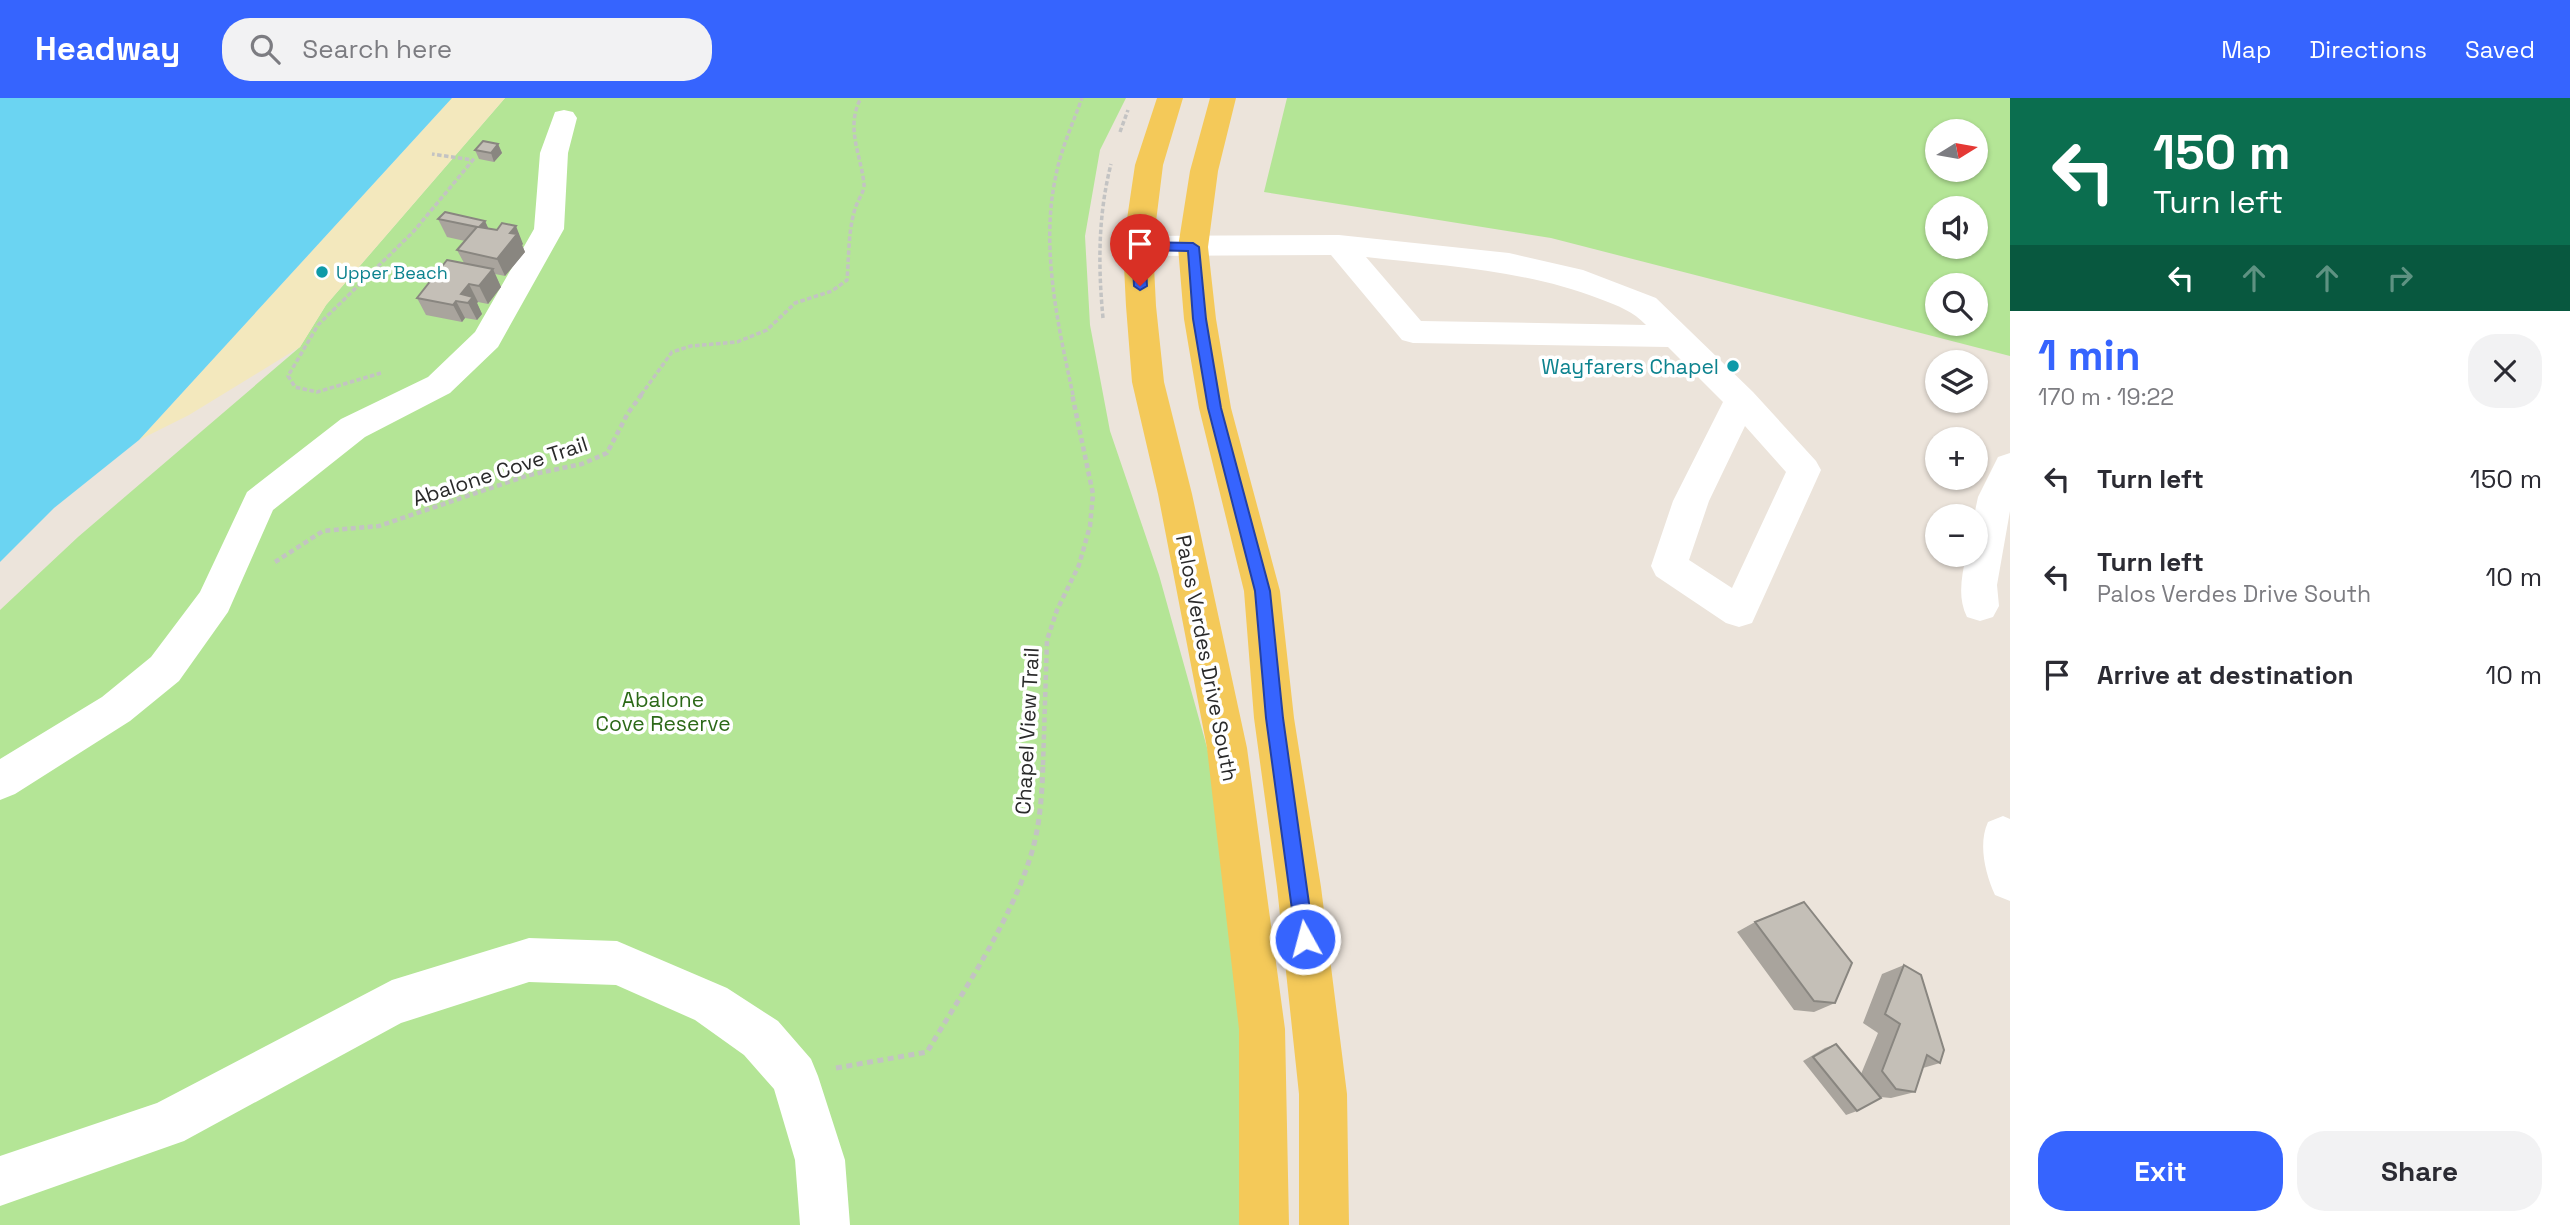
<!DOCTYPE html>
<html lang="en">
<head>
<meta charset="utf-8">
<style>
  :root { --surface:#fff; --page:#f2f2f3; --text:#2b2b33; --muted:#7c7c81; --accent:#3664fe }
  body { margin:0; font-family:"Space Grotesk",sans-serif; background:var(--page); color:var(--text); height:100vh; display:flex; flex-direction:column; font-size:26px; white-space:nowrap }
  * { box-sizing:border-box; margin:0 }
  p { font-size:23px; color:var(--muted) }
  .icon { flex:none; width:38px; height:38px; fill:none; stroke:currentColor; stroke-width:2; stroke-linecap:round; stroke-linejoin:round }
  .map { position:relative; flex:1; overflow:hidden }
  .sheet { display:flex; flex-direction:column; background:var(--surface); width:560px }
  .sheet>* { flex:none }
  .hud { background:#0b6e4f; color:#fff; overflow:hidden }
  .needle { width:46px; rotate:79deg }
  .fabs { position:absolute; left:1925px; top:21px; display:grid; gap:14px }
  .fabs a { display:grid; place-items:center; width:63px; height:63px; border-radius:50%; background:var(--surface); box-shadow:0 2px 5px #0004; font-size:35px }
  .pin { position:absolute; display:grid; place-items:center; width:60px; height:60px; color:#fff; margin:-72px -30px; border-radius:50% 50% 50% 0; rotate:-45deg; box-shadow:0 0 7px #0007 }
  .pin .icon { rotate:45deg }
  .me { position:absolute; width:77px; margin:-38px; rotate:353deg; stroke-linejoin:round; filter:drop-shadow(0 0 5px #0008) }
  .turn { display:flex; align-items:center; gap:24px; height:147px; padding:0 28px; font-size:32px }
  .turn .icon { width:91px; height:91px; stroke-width:2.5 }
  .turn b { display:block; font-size:49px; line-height:60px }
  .lanes { display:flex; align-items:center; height:66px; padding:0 28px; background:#0003; justify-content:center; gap:35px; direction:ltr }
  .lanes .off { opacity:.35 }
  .round { display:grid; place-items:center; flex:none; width:74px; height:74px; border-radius:28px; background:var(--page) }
  .overview { display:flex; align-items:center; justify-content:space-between; height:119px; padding:0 28px }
  h1 { font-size:42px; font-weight:700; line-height:52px; color:var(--accent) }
  .primary-button { display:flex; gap:14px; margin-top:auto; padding:14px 28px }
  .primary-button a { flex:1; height:80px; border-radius:28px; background:var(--accent); color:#fff; font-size:28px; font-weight:700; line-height:80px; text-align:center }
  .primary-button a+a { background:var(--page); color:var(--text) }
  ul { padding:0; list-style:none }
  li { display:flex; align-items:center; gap:21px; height:98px; padding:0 28px }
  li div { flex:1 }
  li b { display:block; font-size:26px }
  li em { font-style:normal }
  header { display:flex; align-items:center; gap:42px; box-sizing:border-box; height:98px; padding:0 35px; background:var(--accent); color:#fff }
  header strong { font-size:33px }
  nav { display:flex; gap:38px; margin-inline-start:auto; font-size:24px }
  .search { width:490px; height:63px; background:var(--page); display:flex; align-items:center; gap:18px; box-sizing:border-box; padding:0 24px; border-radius:28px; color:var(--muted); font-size:26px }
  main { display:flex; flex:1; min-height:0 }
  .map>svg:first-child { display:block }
</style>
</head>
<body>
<header>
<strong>Headway</strong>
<div class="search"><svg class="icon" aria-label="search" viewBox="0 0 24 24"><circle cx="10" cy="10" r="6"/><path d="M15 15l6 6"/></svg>Search here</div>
<nav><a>Map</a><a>Directions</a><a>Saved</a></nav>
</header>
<main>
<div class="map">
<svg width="2010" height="1127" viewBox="0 0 2010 1127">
  <rect width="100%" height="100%" fill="#ece4db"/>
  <path fill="#b4e596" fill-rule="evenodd" d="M505,0H1126L1100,52L1085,138L1090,227L1110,333L1159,477L1213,671L1240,837L1247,1127H0V512L78,439L300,249L326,207Z
    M1287,0H2010V258L1551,140L1264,94ZM1937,33H1976V72H1937ZM1937,110H1976V149H1937ZM1937,187H1976V226H1937Z"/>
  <path fill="#f3e8bd" d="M452,0H505L326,207L300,249L189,317L139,342Z"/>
  <path fill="#6bd4f2" d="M0,0H452L139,342L54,410L0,464Z"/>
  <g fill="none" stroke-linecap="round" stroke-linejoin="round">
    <path stroke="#c3c3c3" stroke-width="3.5" stroke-dasharray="4.5 2.5" stroke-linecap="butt" d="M1120,34L1128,12
      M1103,220C1098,168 1098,117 1111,66
      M381,275L317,294L295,289L288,278L318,227L414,133L473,62L432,56
      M641,297L672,254L691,248L737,244L767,232L795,205L832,193L847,182C849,158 848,134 855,111C857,103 865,93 864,86C861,57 845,29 861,0
      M1073,297C1058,227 1040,149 1056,77C1061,51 1073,25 1082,0"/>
    <path stroke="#c3c3c3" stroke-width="4.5" stroke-dasharray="5 3.5" stroke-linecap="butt" d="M275,464L323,433L379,428L529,377L582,366L607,355L628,315L642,296
      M1043,667L1047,542L1057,512L1079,467L1090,428L1093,396L1072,296"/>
    <path stroke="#c3c3c3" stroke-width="5" stroke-dasharray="6 4.5" stroke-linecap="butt" d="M836,970L927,954C962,895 1009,826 1030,760C1040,730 1042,697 1043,665"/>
    <path fill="#fff" fill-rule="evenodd" d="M564,12L573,14L577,20L568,55L564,131L498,249L450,295L365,339L273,412L228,514L179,583L130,623L15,696L0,702V661L102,599L151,559L200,494L247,394L341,321L428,279L475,234L534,131L540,55L555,14Z
      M1339,137L1509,155L1583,172L1656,200L1753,294L1816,363L1821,372L1752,525L1739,529L1726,525L1656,478L1651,468L1673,403L1723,304L1668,249L1413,245L1402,242L1331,157L1138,158L1128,155L1123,148L1128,141L1138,138ZM1366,159C1445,168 1525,172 1600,201C1618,208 1633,213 1646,227L1421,223ZM1745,328L1786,374L1732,490L1689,462L1709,403Z
      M2010,355V413L1997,487L1999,508L1993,519L1980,523L1967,519C1957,499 1962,478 1966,457H1976L1974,418L1978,399L1998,359Z
      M2003,718L2010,721V803L1995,797C1985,775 1978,746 1988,724Z
      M529,840L617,843L727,890L778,923L811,961L818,978L845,1062L850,1127H800L795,1062L774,991L744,957L695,922L616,887L529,884L401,925L184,1043L0,1108V1058L157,1005L392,882Z"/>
    <path fill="#f4c959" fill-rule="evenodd" d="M1157,0H1183L1163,67L1153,148L1156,208L1164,284L1192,396L1247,650L1285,931L1289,1127H1239V931L1207,650L1158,396L1132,284L1126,208L1123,148L1135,67Z
      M1210,0H1236L1218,73L1208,149L1216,221L1231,310L1280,493L1294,620L1321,789L1347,996L1349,1127H1299V996L1277,789L1254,620L1244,493L1199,310L1184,221L1178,149L1190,73Z"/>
  </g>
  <path fill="#a9a49d" d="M498,46L502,55L494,64L479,61L475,52Z
    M438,121L485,123L488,130L523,146L522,147L525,154L505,178L495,176L501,189L488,206L478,204L477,205L482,216L477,222L465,220L462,224L426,217L417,200L464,165L457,152L465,143L447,139Z
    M1755,824L1835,905L1814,914L1794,912L1737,834Z
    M1904,867L1940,965L1923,970L1915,994L1891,1000L1880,999L1857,1013L1846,1017L1803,963L1825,950L1836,946L1861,976L1878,935L1863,925L1882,876Z"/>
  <path fill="#898680" d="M498,46L502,55L494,64L491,55Z
    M485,123L493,141L479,129Z
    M516,128L523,146L522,147L525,154L505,178L497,161L510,135Z
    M493,171L501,189L488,206L479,188Z
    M469,186L478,204L477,205L482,216L477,222L468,205L461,196Z
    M456,203L465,220L462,224L453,207Z"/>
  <path fill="#c4bfb7" stroke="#898680" stroke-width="2" d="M483,43L498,46L491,55L475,52Z
    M445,114L485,123L479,129L497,132L502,125L516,128L510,135L517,136L497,161L457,152L477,129L438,121Z
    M447,162L493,171L479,188L469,186L461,196L473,199L468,205L456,203L453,207L417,200Z
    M1804,804L1852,865L1835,905L1814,903L1755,824Z
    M1904,867L1921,877L1944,952L1940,965L1927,957L1915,994L1896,991L1882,973L1900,926L1885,916Z
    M1836,946L1881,1000L1857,1013L1813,959Z"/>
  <path fill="#3664fe" stroke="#2341a5" stroke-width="2" d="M1138,144L1193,145L1199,149L1206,221L1221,310L1270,493L1283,620L1314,841L1311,847L1305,850L1298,847L1296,841L1266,620L1255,493L1208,310L1193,221L1188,153L1145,152L1147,188L1140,192L1134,188L1132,148Z"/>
  <g fill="#0f9aa8" stroke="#fff" stroke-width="2.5">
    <circle cx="322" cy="174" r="7"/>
    <circle cx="1733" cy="268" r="7"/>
  </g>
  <g text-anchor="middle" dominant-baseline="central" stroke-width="7" stroke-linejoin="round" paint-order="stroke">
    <g font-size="18" fill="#0d838f" stroke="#fff" text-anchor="start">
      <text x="336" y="174">Upper Beach</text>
    </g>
    <g font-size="21" fill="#0d838f" stroke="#fff" text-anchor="end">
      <text x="1719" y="268">Wayfarers Chapel</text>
    </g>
    <g font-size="21" fill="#2a2a2a" stroke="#fff">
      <text transform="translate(500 373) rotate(-18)">Abalone Cove Trail</text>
      <text transform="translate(1207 560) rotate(79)">Palos Verdes Drive South</text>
      <text transform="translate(1027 633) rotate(-87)">Chapel View Trail</text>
    </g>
    <g font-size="21" fill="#2c6918" stroke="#fff">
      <text x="663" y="601">Abalone<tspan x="663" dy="24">Cove Reserve</tspan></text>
    </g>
  </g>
</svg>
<div class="fabs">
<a><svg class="needle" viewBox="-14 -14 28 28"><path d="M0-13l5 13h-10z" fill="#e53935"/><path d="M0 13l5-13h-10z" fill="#7c7c81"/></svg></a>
<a><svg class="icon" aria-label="sound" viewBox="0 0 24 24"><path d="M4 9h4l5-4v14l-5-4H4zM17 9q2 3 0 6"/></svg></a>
<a><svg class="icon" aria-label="search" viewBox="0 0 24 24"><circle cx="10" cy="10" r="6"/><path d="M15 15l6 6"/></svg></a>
<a><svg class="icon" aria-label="layers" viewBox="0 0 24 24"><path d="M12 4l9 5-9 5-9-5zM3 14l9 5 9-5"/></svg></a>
<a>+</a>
<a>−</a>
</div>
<div class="pin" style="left:1140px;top:188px;background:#d93025"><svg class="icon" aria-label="arrive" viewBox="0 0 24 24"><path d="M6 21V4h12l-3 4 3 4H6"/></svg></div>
<svg class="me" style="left:1305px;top:841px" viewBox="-20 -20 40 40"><circle r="17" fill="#3664fe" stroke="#fff" stroke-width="3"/><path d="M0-11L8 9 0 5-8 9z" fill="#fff"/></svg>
</div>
<section class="sheet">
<div class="hud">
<div class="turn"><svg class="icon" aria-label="left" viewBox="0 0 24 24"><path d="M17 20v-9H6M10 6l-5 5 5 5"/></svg><div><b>150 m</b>Turn left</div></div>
<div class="lanes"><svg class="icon" aria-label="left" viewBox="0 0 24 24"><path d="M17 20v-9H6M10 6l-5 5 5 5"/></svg><svg class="icon off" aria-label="ahead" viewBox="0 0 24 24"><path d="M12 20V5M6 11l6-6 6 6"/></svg><svg class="icon off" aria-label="ahead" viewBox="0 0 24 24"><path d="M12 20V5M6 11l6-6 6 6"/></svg><svg class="icon off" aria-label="right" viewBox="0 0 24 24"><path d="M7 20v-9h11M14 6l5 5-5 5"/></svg></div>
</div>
<div class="overview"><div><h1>1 min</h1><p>170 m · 19:22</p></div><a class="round"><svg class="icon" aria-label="close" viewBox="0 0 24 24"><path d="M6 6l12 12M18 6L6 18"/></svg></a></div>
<ul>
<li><svg class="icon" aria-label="left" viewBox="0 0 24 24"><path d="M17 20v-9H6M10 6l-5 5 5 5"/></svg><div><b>Turn left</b></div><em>150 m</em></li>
<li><svg class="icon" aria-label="left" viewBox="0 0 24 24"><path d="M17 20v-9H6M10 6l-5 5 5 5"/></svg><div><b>Turn left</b><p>Palos Verdes Drive South</p></div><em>10 m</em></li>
<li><svg class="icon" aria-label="arrive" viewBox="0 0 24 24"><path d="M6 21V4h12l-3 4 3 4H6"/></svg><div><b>Arrive at destination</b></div><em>10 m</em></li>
</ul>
<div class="primary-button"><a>Exit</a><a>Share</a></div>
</section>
</main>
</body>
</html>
